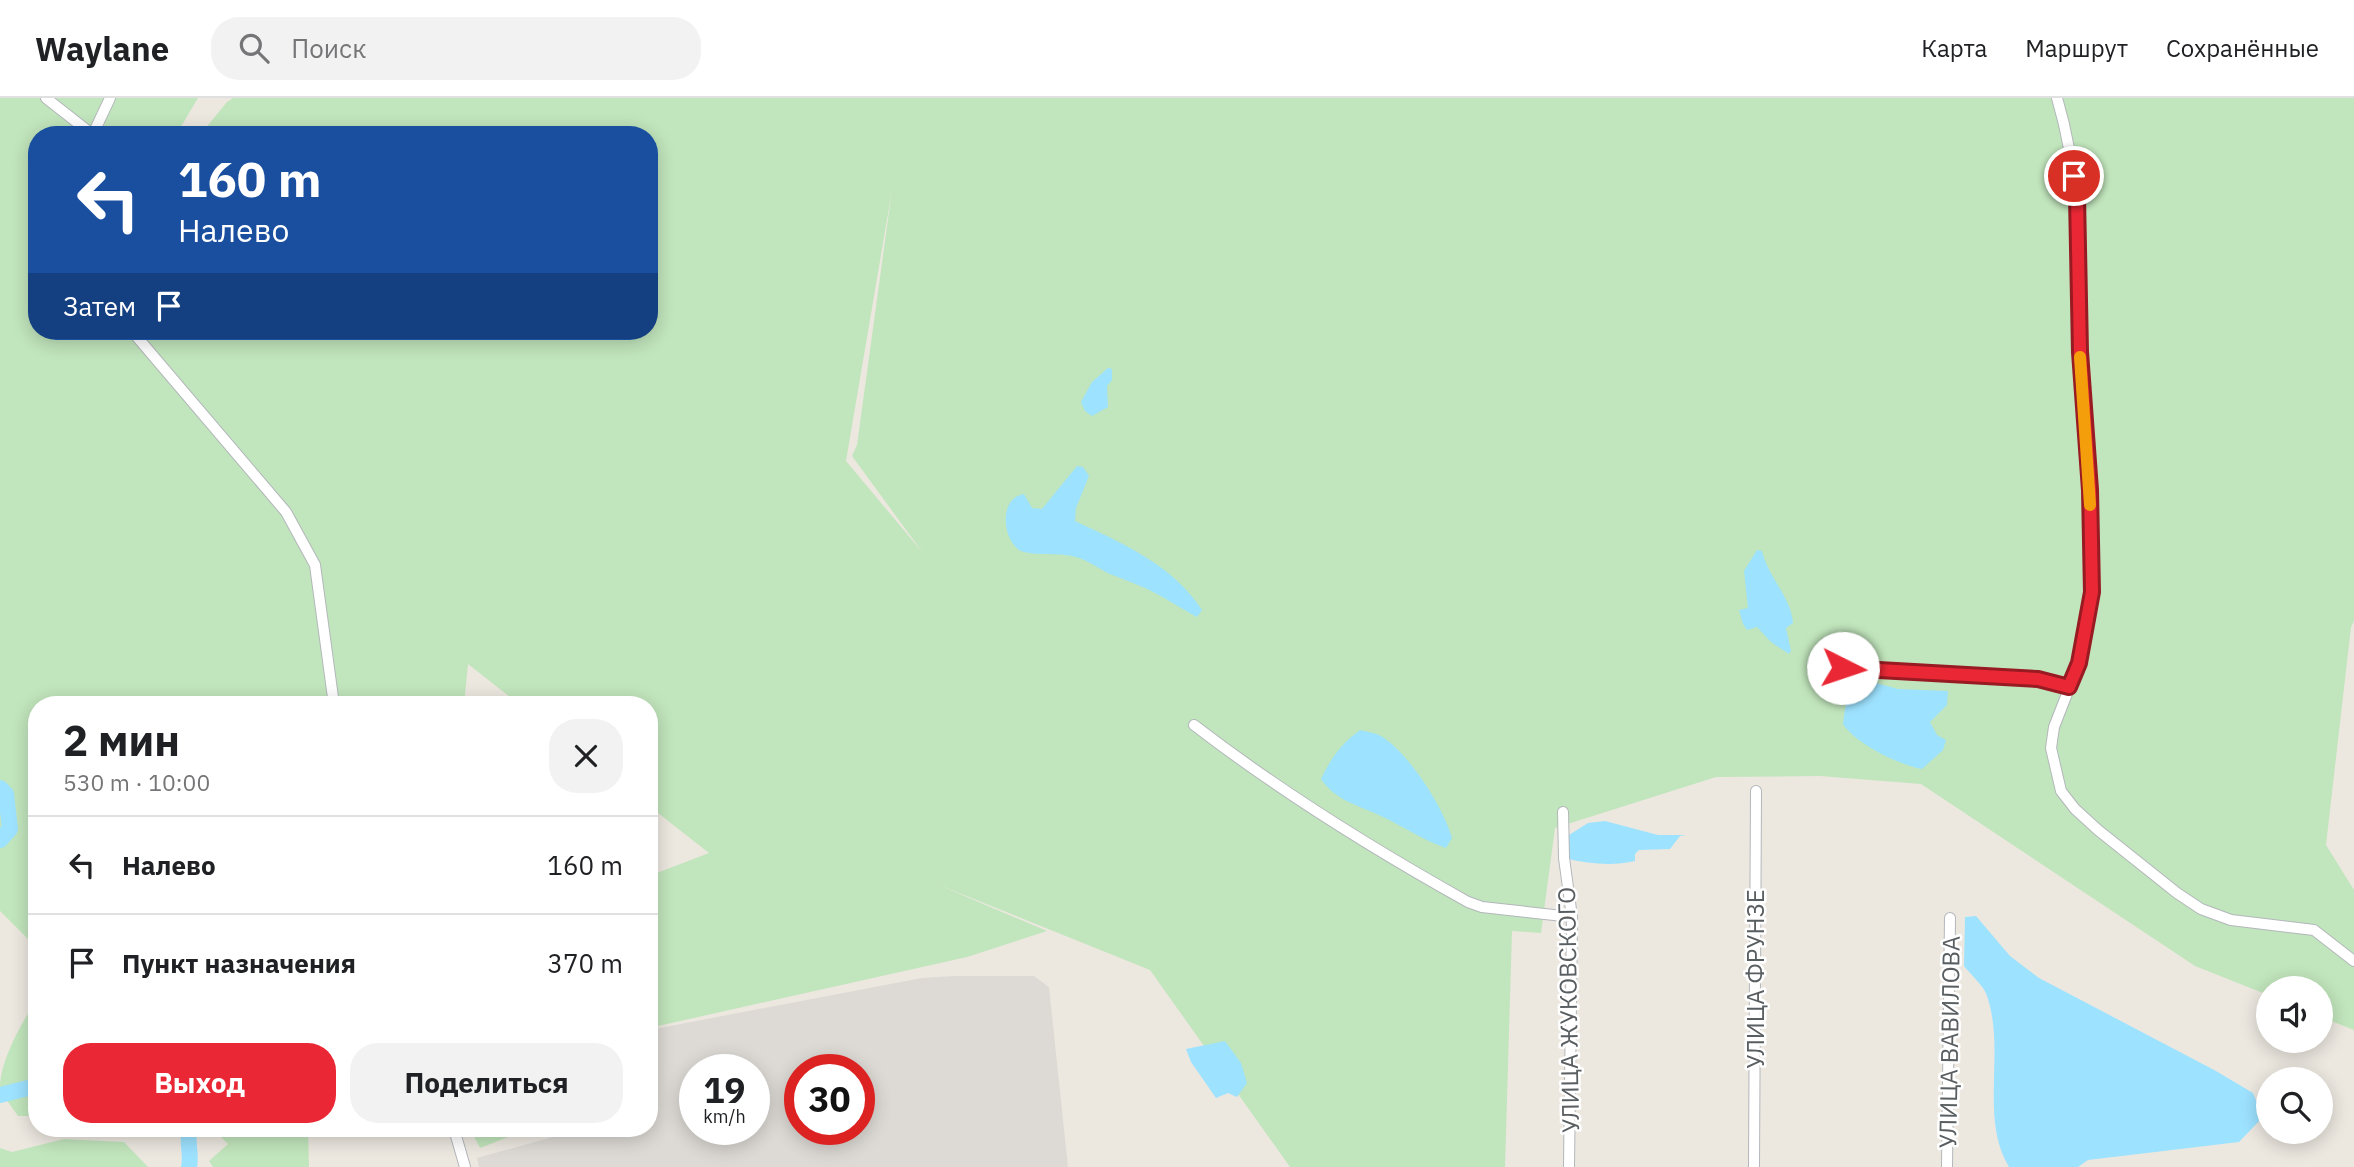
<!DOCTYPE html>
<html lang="ru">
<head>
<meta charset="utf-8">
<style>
  :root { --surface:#fff; --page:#f2f2f2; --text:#202124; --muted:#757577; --line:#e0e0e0; --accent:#ea2835 }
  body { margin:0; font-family:"IBM Plex Sans",sans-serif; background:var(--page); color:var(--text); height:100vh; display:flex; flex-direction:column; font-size:26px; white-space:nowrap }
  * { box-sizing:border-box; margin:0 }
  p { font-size:23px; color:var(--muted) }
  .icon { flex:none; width:38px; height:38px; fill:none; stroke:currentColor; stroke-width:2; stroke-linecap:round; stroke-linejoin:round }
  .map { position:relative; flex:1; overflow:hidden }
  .sheet { position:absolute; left:28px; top:598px; width:630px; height:441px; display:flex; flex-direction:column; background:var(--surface); border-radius:28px; box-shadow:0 4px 18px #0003 }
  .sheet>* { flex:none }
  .hud { position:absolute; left:28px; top:28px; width:630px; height:214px; border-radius:28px; box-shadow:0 4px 18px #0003; background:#1a4fa0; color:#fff; overflow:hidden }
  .tools { position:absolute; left:2256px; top:878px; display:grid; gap:14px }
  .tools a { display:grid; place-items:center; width:77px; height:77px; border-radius:50%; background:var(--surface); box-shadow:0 4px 18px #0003; font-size:35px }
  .speed { position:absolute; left:679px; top:956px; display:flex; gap:14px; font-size:35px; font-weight:700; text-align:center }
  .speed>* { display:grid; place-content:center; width:91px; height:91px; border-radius:50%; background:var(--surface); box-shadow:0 4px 18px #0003; line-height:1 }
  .speed small { font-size:18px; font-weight:400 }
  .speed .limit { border:10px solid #d22; background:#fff; color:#111 }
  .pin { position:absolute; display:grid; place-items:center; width:60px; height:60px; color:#fff; margin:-30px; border:4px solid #fff; border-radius:50%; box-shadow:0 2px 7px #0007 }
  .me { position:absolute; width:77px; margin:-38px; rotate:94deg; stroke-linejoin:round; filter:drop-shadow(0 0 5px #0008) }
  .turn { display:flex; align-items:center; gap:24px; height:147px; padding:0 35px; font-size:32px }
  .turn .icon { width:91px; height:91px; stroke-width:2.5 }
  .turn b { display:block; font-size:49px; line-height:60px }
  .then { display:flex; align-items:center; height:66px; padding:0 35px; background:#0003; gap:14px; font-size:26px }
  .round { display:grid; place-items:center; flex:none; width:74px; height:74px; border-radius:28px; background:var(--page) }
  .overview { display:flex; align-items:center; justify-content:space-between; height:119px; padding:0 35px }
  h1 { font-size:42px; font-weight:700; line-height:52px }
  .action { display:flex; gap:14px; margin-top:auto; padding:14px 35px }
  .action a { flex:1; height:80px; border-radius:28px; background:var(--accent); color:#fff; font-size:28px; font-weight:700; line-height:80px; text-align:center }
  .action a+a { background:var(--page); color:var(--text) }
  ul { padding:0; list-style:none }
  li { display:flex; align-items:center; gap:21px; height:98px; padding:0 35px; border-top:2px solid var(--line) }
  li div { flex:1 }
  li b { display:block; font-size:26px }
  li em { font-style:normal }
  header { display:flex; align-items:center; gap:42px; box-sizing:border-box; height:98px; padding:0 35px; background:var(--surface); border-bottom:2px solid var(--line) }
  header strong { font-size:33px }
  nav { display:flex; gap:38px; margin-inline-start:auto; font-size:24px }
  .search { width:490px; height:63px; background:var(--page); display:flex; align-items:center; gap:18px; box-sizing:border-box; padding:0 24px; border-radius:28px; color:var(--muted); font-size:26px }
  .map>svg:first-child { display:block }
</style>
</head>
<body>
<header>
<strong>Waylane</strong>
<div class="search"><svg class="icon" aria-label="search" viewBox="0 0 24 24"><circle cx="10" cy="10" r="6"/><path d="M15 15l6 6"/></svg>Поиск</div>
<nav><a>Карта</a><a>Маршрут</a><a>Сохранённые</a></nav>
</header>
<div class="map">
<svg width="2354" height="1069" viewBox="0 0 2354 1069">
  <rect width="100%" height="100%" fill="#ece8e0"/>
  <path fill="#dddad5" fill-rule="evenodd" d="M953,878H1034L1049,889L1068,1069H479L477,1060L567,1035V1031H649V932L922,880ZM695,971H754V1031H695ZM800,971H859V1031H800Z"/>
  <path fill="#c1e5bc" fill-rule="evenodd" d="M0,0H198L176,37H37V233H649V37H200L227,4L233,0H2354V523L2351,529L2326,747L2354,792V932L2321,919L2320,891H2268V897L2195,868L1921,686L1820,678L1716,679L1555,730L1541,835L1512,833L1505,1069H1290L1150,872L934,785L1047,833L967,859L649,930V778L709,755L649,708V607H520L468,566L464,607H37V850L0,813ZM892,92L857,347L852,358L923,455L846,363Z
    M37,902V1018H18C13,1010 4,1000 0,990C0,963 22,923 37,902Z
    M213,1031H308L309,1069H213L209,1063L228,1046Z
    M470,1031H529L480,1050Z
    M64,1041L124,1044L148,1069H0V1050L12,1054Z"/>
  <path fill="#9de2ff" d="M1108,270L1112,271V282L1107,288L1108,309L1092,318L1085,313L1081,304L1092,284Z
    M1077,368L1083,369L1089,378L1076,410L1075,423C1122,445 1173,467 1202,512L1197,519C1180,510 1163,498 1145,490C1134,485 1122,481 1110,476C1097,470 1087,461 1072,458C1059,455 1028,458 1019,452C1002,440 999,400 1024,396L1032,410L1042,411Z
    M1757,452L1762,453C1768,479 1791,499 1793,525L1786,530L1791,553L1789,556L1771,544L1757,529L1747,532L1743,526L1739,512L1748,510L1744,473Z
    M1858,580L1898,591L1948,593L1947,607L1930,624L1937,637L1946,642L1943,652L1922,671C1899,667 1856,646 1843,626C1845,611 1847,591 1858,580Z
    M1360,632C1367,634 1376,635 1381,638C1408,654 1444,710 1452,740L1446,750C1420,741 1405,729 1381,718C1358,707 1336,703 1321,681C1331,660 1341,646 1360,632Z
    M1605,723L1658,737H1686L1680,738L1670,751L1639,752L1635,756V763C1614,768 1589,766 1568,761L1569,737L1588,725Z
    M1976,818L2010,858L2039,880L2216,973L2253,995L2263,1019L2239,1044L2088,1062L2078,1069H2009C1979,1020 2006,953 1987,898C1984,888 1971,877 1964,868L1965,819Z
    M1225,943L1241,965L1247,985L1237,999L1228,995L1216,1000L1191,964L1186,951Z"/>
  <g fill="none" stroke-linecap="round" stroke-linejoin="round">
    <path stroke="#9de2ff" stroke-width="16" d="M0,690L6,696L10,731L0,742
      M0,997L32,989L37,990
      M189,1069C192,1056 186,1043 190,1031"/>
    <defs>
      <path id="street" d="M46,0L93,37
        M2057,0C2083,87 2078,164 2080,253C2081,324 2089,394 2093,465V494L2079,565L2054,629L2051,650L2061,693L2075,711L2098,732L2177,795L2201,811L2231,822L2314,832L2354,863
        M93,36L110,0
        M132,233L286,414L315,467L334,607
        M1843,570L2038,581L2069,589
        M1194,627C1281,694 1373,751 1468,804L1482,809L1572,819
        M1563,714L1564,760L1572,819L1569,1069
        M454,1031L465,1069
        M1754,1069L1756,693
        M1947,1069L1950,820"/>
    </defs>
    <use href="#street" stroke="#b3b7bb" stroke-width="12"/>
    <use href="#street" stroke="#fff" stroke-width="10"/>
  </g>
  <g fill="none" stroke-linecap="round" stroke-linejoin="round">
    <defs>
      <path id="route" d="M1843,570L2038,581L2069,589L2079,565L2092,494L2090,392L2080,254L2077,98L2074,78"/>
    </defs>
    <use href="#route" stroke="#981a22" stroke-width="18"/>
    <use href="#route" stroke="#ea2835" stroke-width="12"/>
    <path stroke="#f59e0b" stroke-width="12" d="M2080,259L2090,407"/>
  </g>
  <g text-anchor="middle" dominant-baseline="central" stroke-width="5" stroke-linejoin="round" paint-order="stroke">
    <g font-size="24" fill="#595e61" stroke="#fff">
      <text transform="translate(1755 881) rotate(-90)">УЛИЦА ФРУНЗЕ</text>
      <text transform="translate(1568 912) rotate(-91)">УЛИЦА ЖУКОВСКОГО</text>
      <text transform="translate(1949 944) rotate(-89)">УЛИЦА ВАВИЛОВА</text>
    </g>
  </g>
</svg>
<div class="tools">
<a><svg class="icon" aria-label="sound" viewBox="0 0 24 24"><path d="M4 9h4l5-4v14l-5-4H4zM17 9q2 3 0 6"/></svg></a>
<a><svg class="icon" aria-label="search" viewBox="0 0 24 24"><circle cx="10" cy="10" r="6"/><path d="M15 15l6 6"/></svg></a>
</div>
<div class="speed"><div>19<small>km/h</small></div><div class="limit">30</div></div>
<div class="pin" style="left:2074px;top:78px;background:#d93025"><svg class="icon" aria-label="arrive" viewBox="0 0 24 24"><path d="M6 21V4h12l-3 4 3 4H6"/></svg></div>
<svg class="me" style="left:1843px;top:570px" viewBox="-20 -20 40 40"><circle r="19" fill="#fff"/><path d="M0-13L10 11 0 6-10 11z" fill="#ea2835"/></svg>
<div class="hud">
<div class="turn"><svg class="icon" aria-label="left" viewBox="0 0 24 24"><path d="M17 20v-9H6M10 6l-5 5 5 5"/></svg><div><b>160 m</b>Налево</div></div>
<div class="then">Затем<svg class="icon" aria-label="arrive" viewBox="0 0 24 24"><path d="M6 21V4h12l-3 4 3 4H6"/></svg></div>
</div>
<section class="sheet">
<div class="overview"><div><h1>2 мин</h1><p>530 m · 10:00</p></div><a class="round"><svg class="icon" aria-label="close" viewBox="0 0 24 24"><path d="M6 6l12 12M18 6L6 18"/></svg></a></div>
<ul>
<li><svg class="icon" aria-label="left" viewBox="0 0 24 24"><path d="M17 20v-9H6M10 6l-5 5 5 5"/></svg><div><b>Налево</b></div><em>160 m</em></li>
<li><svg class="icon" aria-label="arrive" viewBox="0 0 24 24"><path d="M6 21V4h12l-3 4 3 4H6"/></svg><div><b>Пункт назначения</b></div><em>370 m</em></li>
</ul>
<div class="action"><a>Выход</a><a>Поделиться</a></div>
</section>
</div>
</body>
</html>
